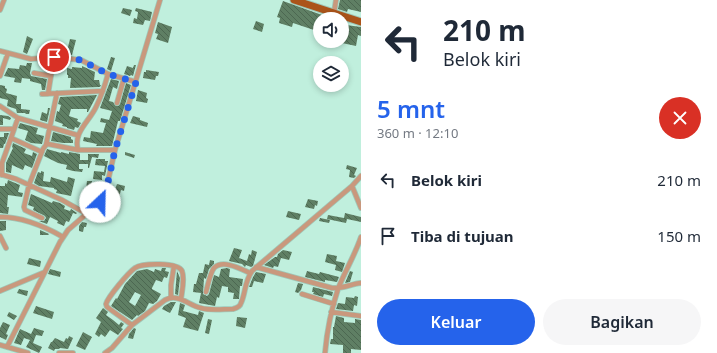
<!DOCTYPE html>
<html lang="id">
<head>
<meta charset="utf-8">
<style>
  :root { --surface:#fff; --page:#f6f6f7; --text:#1f2937; --muted:#747a83; --accent:#2563eb }
  body { margin:0; font-family:"Noto Sans",sans-serif; background:var(--page); color:var(--text); height:100vh; display:flex; flex-direction:column; font-size:15px; white-space:nowrap }
  * { box-sizing:border-box; margin:0 }
  p { font-size:13px; color:var(--muted) }
  .icon { flex:none; width:22px; height:22px; fill:none; stroke:currentColor; stroke-width:2; stroke-linecap:round; stroke-linejoin:round }
  .map { position:relative; flex:1; overflow:hidden }
  .side { display:flex; flex-direction:column; background:var(--surface); width:356px }
  .side>* { flex:none }
  .top-card { background:#fff; color:var(--text); overflow:hidden }
  .controls { position:absolute; left:313px; top:12px; display:grid; gap:8px }
  .controls a { display:grid; place-items:center; width:36px; height:36px; border-radius:50%; background:var(--surface); box-shadow:0 2px 6px #0003; font-size:20px }
  .pin { position:absolute; display:grid; place-items:center; width:34px; height:34px; color:#fff; margin:-17px; border:2px solid #fff; border-radius:50%; box-shadow:0 1px 4px #0007 }
  .me { position:absolute; width:44px; margin:-22px; rotate:24deg; stroke-linejoin:round; filter:drop-shadow(0 0 3px #0008) }
  .turn { display:flex; align-items:center; gap:14px; height:84px; padding:0 16px; font-size:18px }
  .turn .icon { width:52px; height:52px; stroke-width:2.5 }
  .turn b { display:block; font-size:28px; line-height:34px }
  .round { display:grid; place-items:center; flex:none; width:42px; height:42px; border-radius:21px; background:var(--page) }
  .headline { display:flex; align-items:center; justify-content:space-between; height:68px; padding:0 16px }
  h1 { font-size:24px; font-weight:600; line-height:30px; color:var(--accent) }
  .button { display:flex; gap:8px; margin-top:auto; padding:8px 16px }
  .button a { flex:1; height:46px; border-radius:24px; background:var(--accent); color:#fff; font-size:16px; font-weight:600; line-height:46px; text-align:center }
  .button a+a { background:var(--page); color:var(--text) }
  ul { padding:0; list-style:none }
  li { display:flex; align-items:center; gap:12px; height:56px; padding:0 16px }
  li div { flex:1 }
  li b { display:block; font-size:15px }
  li em { font-style:normal }
  main { display:flex; flex:1; min-height:0 }
  .map>svg:first-child { display:block }
</style>
</head>
<body>
<main>
<div class="map">
<svg width="361" height="353" viewBox="0 0 361 353">
  <defs>
    <pattern id="building-back-hatch" width="6" height="6" patternUnits="userSpaceOnUse"><rect width="6" height="6" fill="#5f7f64"/><path d="M-1 5l2 2M0 0l6 6M5-1l2 2" fill="none" stroke="#4c6751"/></pattern>
  </defs>
  <rect width="100%" height="100%" fill="#c0efdd"/>
  <path fill="url(#building-back-hatch)" fill-rule="evenodd" d="M340,0H361V12L348,9L347,12L338,9Z
    M283,1L322,15L317,31L293,23L292,27L279,23L280,18L277,17Z
    M123,8L132,10L130,16L121,13Z
    M136,8L152,12L150,21L145,20L143,25L133,23L134,18L137,19L138,12L135,11Z
    M256,21L264,24L262,32L253,29Z
    M342,21L347,23L346,25L361,27V36L358,35L356,46L342,43Z
    M158,22L172,27L168,43L156,39L158,34L155,33Z
    M27,36L33,39L27,54L23,52Z
    M70,39L76,40L72,55H66Z
    M47,43L60,46L58,53L45,52Z
    M111,57L115,58L111,71L107,69Z
    M50,61L48,72L44,71V66H40V62Z
    M27,63H32L30,73L31,76L47,79L45,90H42L41,84L30,81V79L22,78L21,83L14,82L15,78L4,76L8,68L19,69L20,65L26,66Z
    M134,65H136L133,76L131,75L130,76L124,74L127,66L133,68Z
    M82,66L95,72L94,80H99L100,85H101L100,87L70,88L71,78H68V75H67V68L72,69V67L82,68Z
    M146,70L159,72L158,76H156L155,80L143,78L144,72H146Z
    M111,79L119,81L117,89L113,87L109,101L113,102L116,106H118L120,104L126,83L131,85L120,121H118L112,146H96L97,144L83,141L84,137L90,138L91,131L103,133L106,123L100,122L101,118L109,120L112,111L100,108Z
    M0,85L5,86V88L7,89L6,93L17,96L16,104H21V109L30,110L29,114H25L26,113H17L16,109L7,106L8,100L0,98Z
    M138,90L147,93L146,98L148,99L147,103L136,101Z
    M97,95L88,112H87V109H71L69,116L78,119L77,121L81,123L78,128L75,127L74,130L67,128V127L62,126L63,124L55,121L57,111L59,112L61,105L58,104L60,97Z
    M48,108H50L47,122L40,120L42,112L47,114Z
    M0,115L8,116L11,118L10,120L3,118V125H0Z
    M133,116L140,118V120L148,123L147,127L130,123Z
    M20,123L38,128L36,134L44,136L42,144L31,143L25,140L28,131L18,128Z
    M53,132L71,137V139L73,140V143H63L51,141Z
    M4,133H9L5,144H4L3,148H0V137H4Z
    M13,143L26,149L24,153L32,156L33,152L37,154L32,168L25,165L23,170L12,165L11,173L6,172V163L13,148L12,147Z
    M47,149L61,153V152L69,154V152L80,154V160H88V154H99L98,158L92,157L89,168H88V164H79V169H83L82,172L73,171L66,169L67,165L58,163L44,156Z
    M125,152L135,155L134,158L125,155Z
    M96,159H105V161H108L105,176L102,175V180L93,179L94,171L104,172L105,166L95,165Z
    M347,165L357,168L354,175L356,176L354,178L349,177L350,170L346,169Z
    M41,171L44,172L43,181L50,182L51,177L67,182L68,177L75,179L71,196L56,193L57,190L54,189V188L39,186L34,183L38,172L41,173Z
    M8,180L20,185L18,192L23,193L22,197L8,195L7,207H9L8,214L0,213V186H5V183L7,184Z
    M87,181H92L91,186L102,188L101,193L99,196H98L96,201H83V197H85Z
    M117,184L125,186L124,191L121,190L119,197L113,195Z
    M31,194L52,203L53,201L60,203L65,206L64,209L70,211L71,209L77,213L76,214L73,213L69,222L66,221L64,226L57,223L58,221L50,217L47,224L39,221H44L46,218L45,216L33,210L34,207L28,205Z
    M308,199L318,201L317,206L315,205L314,209L305,207Z
    M288,211L301,214L299,220L286,217Z
    M345,213L361,217V222L347,219L346,223L327,219L328,215L344,218Z
    M320,218L330,220L329,223L319,221Z
    M0,221H6V230L0,231Z
    M82,222L87,223L86,227H84L83,232L79,231V226Z
    M40,230L49,234L48,235H40Z
    M234,248L242,250L239,258L247,261L249,254L251,255L252,250L257,252L253,266L251,267L246,265L245,267L242,264L229,261Z
    M283,250L292,252L289,260L281,258L278,267L274,266L273,268L264,265L275,257H277L278,254Z
    M327,254L337,256L336,261L345,263L342,272L335,270L336,265L325,262Z
    M29,258L41,261L40,267L27,264Z
    M210,260L214,261V264L209,269L206,279L204,278L203,294L207,296L209,294L214,275L219,277L221,269L227,268L230,269L229,277L243,279L242,286H240L239,299H233L234,293L228,292V287L222,286L219,298L217,297L215,306L199,303L201,293L193,292L194,284H196L199,273H203L205,264L209,265Z
    M162,268H166L165,271L169,272L167,278L164,277L162,282L156,280L152,288V289L161,294L157,301L153,304L149,303L145,311L138,316L137,315L132,320L111,306L116,298L117,299L125,284L137,271L147,269L154,272L155,269L161,271ZM135,292L141,295L135,306L129,302Z
    M50,269L61,272L60,277L48,274Z
    M177,271L180,278L178,295L175,294Z
    M307,271L319,274L320,272L339,277L337,282L325,280V282L305,277Z
    M350,271L353,272L350,282L345,283Z
    M256,272L266,274L263,283L254,281L252,287H249L253,277Z
    M298,283L303,284L301,290L298,293L295,292Z
    M313,287L333,292L332,296L324,294L323,297L313,294L314,292H312Z
    M19,289L28,291L27,296L17,293Z
    M355,296L358,297L357,306L354,305L353,311L336,309L338,303L345,304L346,297L354,298Z
    M171,302H176L170,313L162,309L164,306Z
    M180,303L185,305L183,311L198,315L199,311L204,313L198,331L183,327L186,318L178,315Z
    M36,306L54,312L52,319L33,313Z
    M103,308L108,312L106,315L113,320L119,325L121,322L124,324L121,328L123,329L118,335L110,330L105,337L101,334L99,337L95,334L101,322L96,318Z
    M9,312L17,316L14,320L7,316Z
    M336,316L344,318V322L355,323V319L361,320V350L351,349V353H343V345L330,344L331,339H333V327H334Z
    M237,317L247,318L245,328L236,326Z
    M208,319L212,320L209,334L205,333Z
    M3,322L10,325L6,334L8,335L6,340L0,337V328Z
    M34,328L44,331L42,336L36,335L33,343L42,347L39,353L26,347L30,340L24,338L21,345L14,343L20,329L31,334Z
    M134,328L136,329L133,339L128,338L129,334Z
    M83,332L92,337L85,350L76,346Z
    M69,336L73,338L68,349L60,348L59,349H55L54,351L48,348L51,342H52L55,338L64,342L66,338L68,339Z"/>
  <g fill="none" stroke-linecap="round" stroke-linejoin="round">
    <defs>
      <path id="street" d="M0,10L4,0
        M334,13L336,0
        M0,51L31,59L54,57L81,60L108,74L136,82
        M34,73L51,76
        M108,74C105,85 101,97 96,107C89,122 73,132 78,150H115
        M0,76L8,53
        M42,94L103,91
        M48,94L54,57
        M117,103L124,78
        M0,106L18,118L77,135
        M18,118L11,138L42,152
        M0,129H14
        M46,145L57,93
        M0,174L16,179L62,200L87,214
        M2,175V163L11,138
        M352,186L361,208
        M0,217C22,217 44,226 63,237
        M42,218L25,210L24,207L29,185L43,149L46,145L48,144L78,150
        M0,236L6,248
        M256,267L332,288C342,289 351,284 361,283
        M0,291L45,272
        M206,292C208,285 210,273 214,268C223,259 241,269 250,273
        M302,294L334,304
        M171,297V285L174,266
        M331,312L361,316
        M132,325L107,307L106,304C108,297 128,273 135,268C142,263 178,262 182,271C185,279 182,291 181,299
        M0,345L28,353
        M7,347L60,242L68,230L100,202L105,194L115,150L160,0
        M59,353H73
        M105,353L112,348L132,325L165,300C178,293 188,305 201,308C211,311 223,309 233,309C237,308 240,307 241,303C246,292 244,283 252,271L352,186L361,176
        M325,353C327,331 331,310 338,289C345,271 355,255 361,237"/>
      <path id="primary" d="M294,0L361,22"/>
    </defs>
    <use href="#street" stroke="#9fc8b9" stroke-width="6"/>
    <use href="#primary" stroke="#9fc8b9" stroke-width="9"/>
    <use href="#street" stroke="#c9987d" stroke-width="4.5"/>
    <use href="#primary" stroke="#ab541a" stroke-width="7"/>
  </g>
  <g fill="none" stroke-linecap="round" stroke-linejoin="round">
    <path stroke="#2563eb" stroke-width="7" stroke-dasharray="0 12.6" d="M54,57L81,60L108,74L136,82L115,150L106,191L100,202"/>
  </g>
</svg>
<div class="controls">
<a><svg class="icon" aria-label="sound" viewBox="0 0 24 24"><path d="M4 9h4l5-4v14l-5-4H4zM17 9q2 3 0 6"/></svg></a>
<a><svg class="icon" aria-label="layers" viewBox="0 0 24 24"><path d="M12 4l9 5-9 5-9-5zM3 14l9 5 9-5"/></svg></a>
</div>
<div class="pin" style="left:54px;top:57px;background:#d93025"><svg class="icon" aria-label="arrive" viewBox="0 0 24 24"><path d="M6 21V4h12l-3 4 3 4H6"/></svg></div>
<svg class="me" style="left:100px;top:202px" viewBox="-20 -20 40 40"><circle r="19" fill="#fff"/><path d="M0-13L10 11 0 6-10 11z" fill="#2563eb"/></svg>
</div>
<section class="side">
<div class="top-card">
<div class="turn"><svg class="icon" aria-label="left" viewBox="0 0 24 24"><path d="M17 20v-9H6M10 6l-5 5 5 5"/></svg><div><b>210 m</b>Belok kiri</div></div>
</div>
<div class="headline"><div><h1>5 mnt</h1><p>360 m · 12:10</p></div><a class="round" style="background:#d93025;color:#fff"><svg class="icon" aria-label="close" viewBox="0 0 24 24"><path d="M6 6l12 12M18 6L6 18"/></svg></a></div>
<ul>
<li><svg class="icon" aria-label="left" viewBox="0 0 24 24"><path d="M17 20v-9H6M10 6l-5 5 5 5"/></svg><div><b>Belok kiri</b></div><em>210 m</em></li>
<li><svg class="icon" aria-label="arrive" viewBox="0 0 24 24"><path d="M6 21V4h12l-3 4 3 4H6"/></svg><div><b>Tiba di tujuan</b></div><em>150 m</em></li>
</ul>
<div class="button"><a>Keluar</a><a>Bagikan</a></div>
</section>
</main>
</body>
</html>
